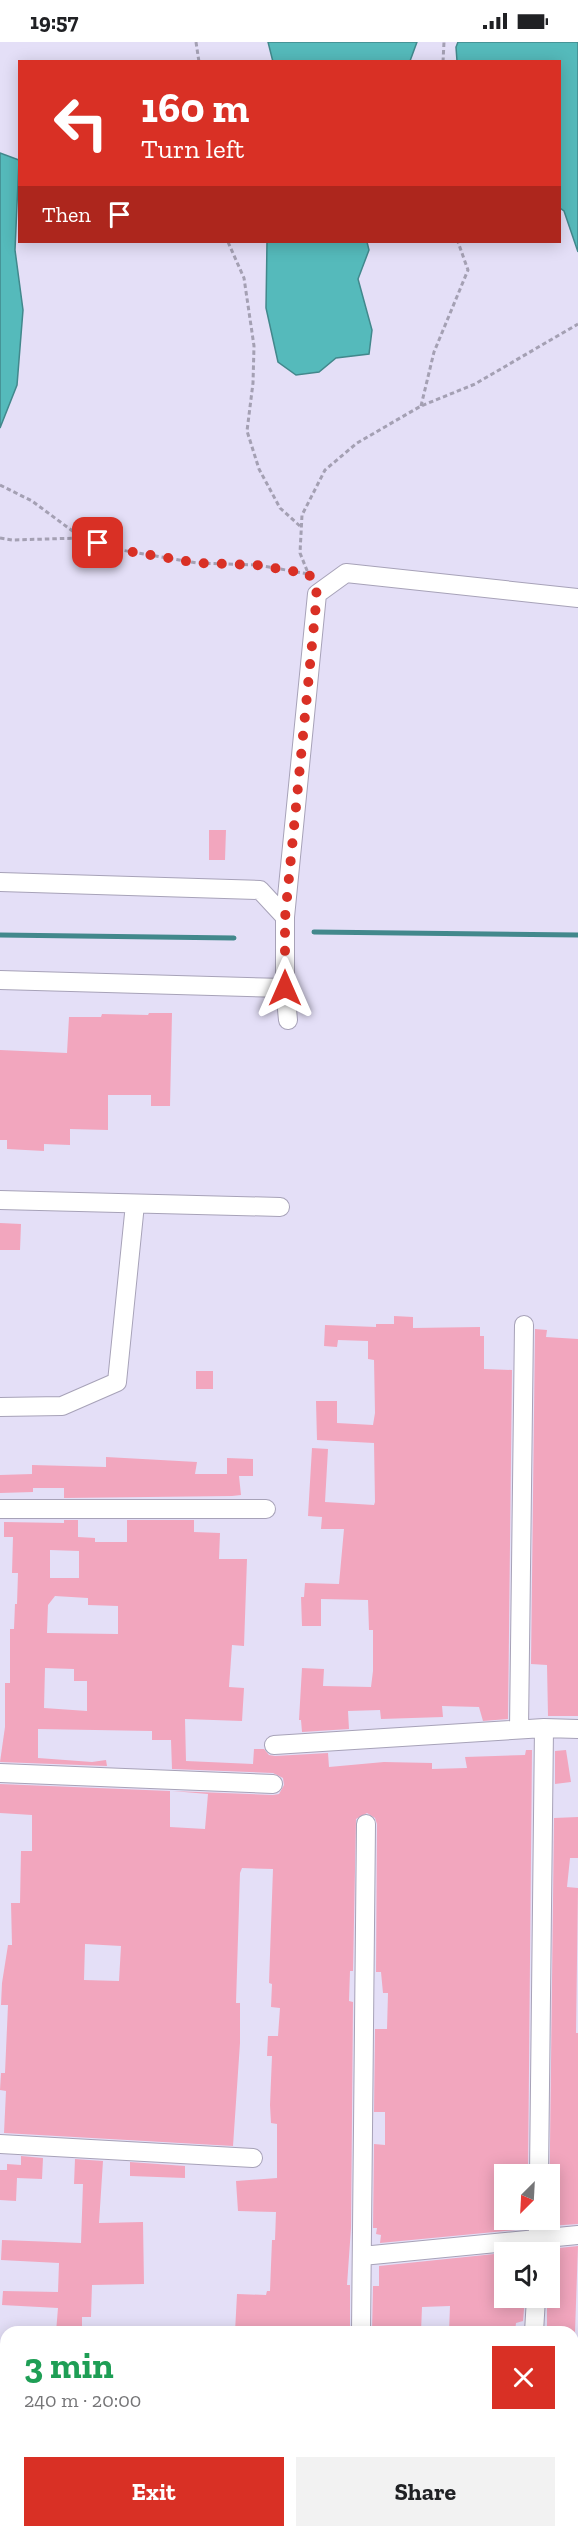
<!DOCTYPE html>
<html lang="en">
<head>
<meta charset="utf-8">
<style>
  :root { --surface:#fff; --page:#f2f2f2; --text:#202124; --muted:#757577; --accent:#d93025 }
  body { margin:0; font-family:"Zilla Slab",serif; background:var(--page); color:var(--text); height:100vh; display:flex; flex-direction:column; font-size:22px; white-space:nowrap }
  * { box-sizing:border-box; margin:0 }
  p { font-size:20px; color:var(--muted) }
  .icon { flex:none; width:33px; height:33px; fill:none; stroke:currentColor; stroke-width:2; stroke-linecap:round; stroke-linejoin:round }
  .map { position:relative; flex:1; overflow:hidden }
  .side { position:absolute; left:0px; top:2284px; width:579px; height:212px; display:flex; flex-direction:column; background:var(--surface); border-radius:18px 18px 0 0; box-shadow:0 3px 15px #0003 }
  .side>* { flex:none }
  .top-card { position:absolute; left:18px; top:18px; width:543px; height:183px; border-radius:0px; box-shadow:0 3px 15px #0003; background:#d93025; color:#fff; overflow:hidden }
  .needle { width:39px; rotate:204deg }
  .buttons { position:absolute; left:494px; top:2122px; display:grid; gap:12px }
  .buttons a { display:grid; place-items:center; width:66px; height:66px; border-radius:0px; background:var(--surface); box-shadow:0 3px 15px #0003; font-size:30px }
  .pin { position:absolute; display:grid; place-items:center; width:51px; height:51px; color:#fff; margin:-26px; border-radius:12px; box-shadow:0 3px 9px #0006 }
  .me { position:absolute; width:66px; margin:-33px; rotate:0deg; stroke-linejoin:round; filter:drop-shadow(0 0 4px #0008) }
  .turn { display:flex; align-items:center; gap:21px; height:126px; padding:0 24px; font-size:27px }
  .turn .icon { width:78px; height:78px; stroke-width:2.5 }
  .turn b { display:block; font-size:42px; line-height:51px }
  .then { display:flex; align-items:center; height:57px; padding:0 24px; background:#0003; gap:12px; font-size:22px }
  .round { display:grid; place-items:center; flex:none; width:63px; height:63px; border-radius:0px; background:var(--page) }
  .head { display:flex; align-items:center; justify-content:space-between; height:102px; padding:0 24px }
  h1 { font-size:36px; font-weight:700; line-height:45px; color:#1e9e55 }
  .button { display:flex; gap:12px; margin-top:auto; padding:12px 24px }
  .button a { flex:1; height:69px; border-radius:0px; background:var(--accent); color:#fff; font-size:24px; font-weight:700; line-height:69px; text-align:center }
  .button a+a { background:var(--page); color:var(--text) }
  .status { display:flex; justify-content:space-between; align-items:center; height:42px; padding:0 30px; background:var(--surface); direction:ltr }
  .status svg { height:16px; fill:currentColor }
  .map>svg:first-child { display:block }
</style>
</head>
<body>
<div class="status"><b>19:57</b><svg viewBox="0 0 49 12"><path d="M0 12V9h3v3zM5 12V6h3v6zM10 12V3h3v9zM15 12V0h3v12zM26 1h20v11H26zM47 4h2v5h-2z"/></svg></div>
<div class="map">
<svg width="578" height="2495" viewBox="0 0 578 2495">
  <rect width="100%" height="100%" fill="#e4dff7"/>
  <path fill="#55babb" stroke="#42888c" stroke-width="1.5" d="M268,0H417L410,19L273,20Z
    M458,0H578V210L564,169L560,166V20L457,19L456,5Z
    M0,111L19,118L15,208L23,268L17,343L0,386Z
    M267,200H367L369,208L358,237L372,288L369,312L336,316L319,330L296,333L278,320L266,266Z"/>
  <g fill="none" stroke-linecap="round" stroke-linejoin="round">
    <path stroke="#42888c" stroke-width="5" d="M314,890L578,893
      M0,893L234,896"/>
  </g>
  <path fill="#f2a6be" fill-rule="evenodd" d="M209,788H226L225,818H209Z
    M149,971H172L170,1064H151V1053H108V1088L70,1087V1103L44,1102V1109L7,1107V1098H0V1008L67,1011L69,975H101L102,972L148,973Z
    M0,1181L21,1182L20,1208H0Z
    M394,1274L413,1275V1286L480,1285V1294H484V1327L512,1328L508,1677L483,1679L479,1665L442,1664L443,1675L381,1677L380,1668L348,1669L349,1687L302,1690L301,1678H299L302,1626L324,1627L323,1644L371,1645L373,1629V1588H369L368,1558L321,1557V1584H302L301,1555H304L305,1541L339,1542L344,1487H321L322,1475L308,1474L312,1406L328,1407L325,1460L374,1463L375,1460L374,1401L317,1398L316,1359H337V1381L373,1383L375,1371L374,1318L368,1317V1299L338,1298L337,1305L324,1304L325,1283L376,1285V1282H394Z
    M535,1287L547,1288L546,1295L578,1297V1674H548L547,1623L531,1622Z
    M196,1329H213V1347H196Z
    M106,1415L197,1420L195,1432H227V1416L253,1417V1434H239L241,1453L232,1454L64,1456V1446H33V1450L0,1451V1433L32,1432V1423L106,1425Z
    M64,1478H78V1495L95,1496V1500H127V1478H194V1490L220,1491L219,1517H247L244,1604L232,1603L229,1645L244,1646L242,1679L185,1677L186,1719L253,1722L254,1707H264L269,1713L275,1714L328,1711L329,1725L384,1720L432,1721V1727L467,1726L465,1715L525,1713L526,1708H532L528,2133H504V2178H527V2187L380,2201L381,2193L376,2192L377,2186H373L374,2102L385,2103V2070H374L375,1987H387L388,1951H383L381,1930H376L377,1782L375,1776L367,1771L356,1777L353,1929H350L349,1959L353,1960L351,2186L347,2243H350V2290H235L237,2252L266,2253L267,2249H270L272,2198H275L276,2170L238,2169L236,2139L277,2136V2082L271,2081L270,2063L272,2014H267L268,1994H278L280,1966L271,1965L272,1942L269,1941L273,1827L242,1826L240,1831L236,1961H240V2001L233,2104L4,2091L6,2049L0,2048L1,2031H5L8,1963H1L2,1941L8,1903H12L11,1861H20L21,1809H32V1773L0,1771V1742L170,1749V1785L205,1787L208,1752L172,1749L273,1753L279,1752L284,1743L283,1736L273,1731L172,1727L171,1698H152V1689L38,1687V1716L92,1720L106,1718L107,1724L0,1720L5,1685V1641H10V1587H14L15,1562H17L18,1531H12L13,1495H4V1480L64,1481ZM50,1508L79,1509V1536H50ZM55,1554L88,1556V1563L118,1564V1592L47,1591L48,1563ZM45,1626L74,1627V1639H87V1669L44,1666ZM85,1902L121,1904L119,1939L84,1938Z
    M566,1708L571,1740L555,1742V1709Z
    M578,1775V1816H570L567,1845L578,1846L576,1991H578V2182L549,2184L554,1776Z
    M21,2114L43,2116L42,2137L17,2136L16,2159L0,2158V2128H7V2122L21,2123Z
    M75,2117L103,2119L99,2181L143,2180L144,2242L92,2243L91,2275H82V2290H56L58,2266L2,2263L3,2249L58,2250L59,2221L1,2218L2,2198L81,2201L83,2142H74Z
    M130,2120L185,2124V2136L130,2134Z
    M578,2204L575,2290H547V2256L554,2257L555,2237V2213H549V2207Z
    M504,2211V2256H525L523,2279L516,2281L515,2290H449L450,2264L422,2265L421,2290H372L373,2244H379V2224Z"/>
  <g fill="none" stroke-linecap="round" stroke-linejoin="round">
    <defs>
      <path id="minor" d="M0,840L260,848L285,875V946L288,978
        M285,875L317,552L346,531L578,556
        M0,938L285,946
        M0,1158L280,1165
        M0,1365L62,1364L117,1340L135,1162
        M0,1467H266
        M519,1687L524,1283
        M274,1703L544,1686L578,1687
        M0,1731L273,1742
        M0,2102L253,2116
        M539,2133L544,1686
        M538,2211V2178
        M362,2214L578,2193
        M361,2290L366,1782
        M534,2290L536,2256
        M0,2451H6
        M98,2495V2490
        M361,2495V2490
        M526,2495V2490"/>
    </defs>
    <use href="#minor" stroke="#a7a2b8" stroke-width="20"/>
    <path stroke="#a4a0b3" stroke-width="3" stroke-dasharray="4.5 3" stroke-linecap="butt" d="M196,0L199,20
      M443,20L444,0
      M228,200L244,236L254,304L253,341L247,389L259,427L280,466L301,485
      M421,364L434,310L468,228L458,200
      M0,443L32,459L82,496L115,507L197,521L257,523L309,532
      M0,496L12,498L81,496
      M310,536L300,511L302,473L325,428L357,401L421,364L475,342L578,282"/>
    <use href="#minor" stroke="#fff" stroke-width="18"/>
  </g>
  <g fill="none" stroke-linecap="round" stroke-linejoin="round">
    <path stroke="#d93025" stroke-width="10" stroke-dasharray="0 18" d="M98,501L115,507L197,521L257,523L309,532L317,552L285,876V946"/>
  </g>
</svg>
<div class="buttons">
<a><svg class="needle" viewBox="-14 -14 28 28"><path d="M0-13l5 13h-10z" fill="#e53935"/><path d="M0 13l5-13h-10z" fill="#757577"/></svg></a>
<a><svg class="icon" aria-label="sound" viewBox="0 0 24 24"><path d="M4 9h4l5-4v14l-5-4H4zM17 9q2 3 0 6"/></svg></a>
</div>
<div class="pin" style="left:98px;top:501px;background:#d93025"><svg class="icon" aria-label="arrive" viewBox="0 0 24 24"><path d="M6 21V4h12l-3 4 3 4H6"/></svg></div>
<svg class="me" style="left:285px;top:946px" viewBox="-20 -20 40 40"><path d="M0-17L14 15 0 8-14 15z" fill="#d93025" stroke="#fff" stroke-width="4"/></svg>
<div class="top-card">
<div class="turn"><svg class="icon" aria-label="left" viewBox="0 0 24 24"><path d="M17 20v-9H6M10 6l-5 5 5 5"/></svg><div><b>160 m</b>Turn left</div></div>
<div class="then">Then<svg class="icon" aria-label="arrive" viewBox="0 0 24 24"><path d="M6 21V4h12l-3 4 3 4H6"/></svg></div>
</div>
<section class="side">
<div class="head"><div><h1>3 min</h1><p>240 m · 20:00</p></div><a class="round" style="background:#d93025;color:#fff"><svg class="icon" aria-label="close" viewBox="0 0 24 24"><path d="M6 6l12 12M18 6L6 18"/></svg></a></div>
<div class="button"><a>Exit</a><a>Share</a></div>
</section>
</div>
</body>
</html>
